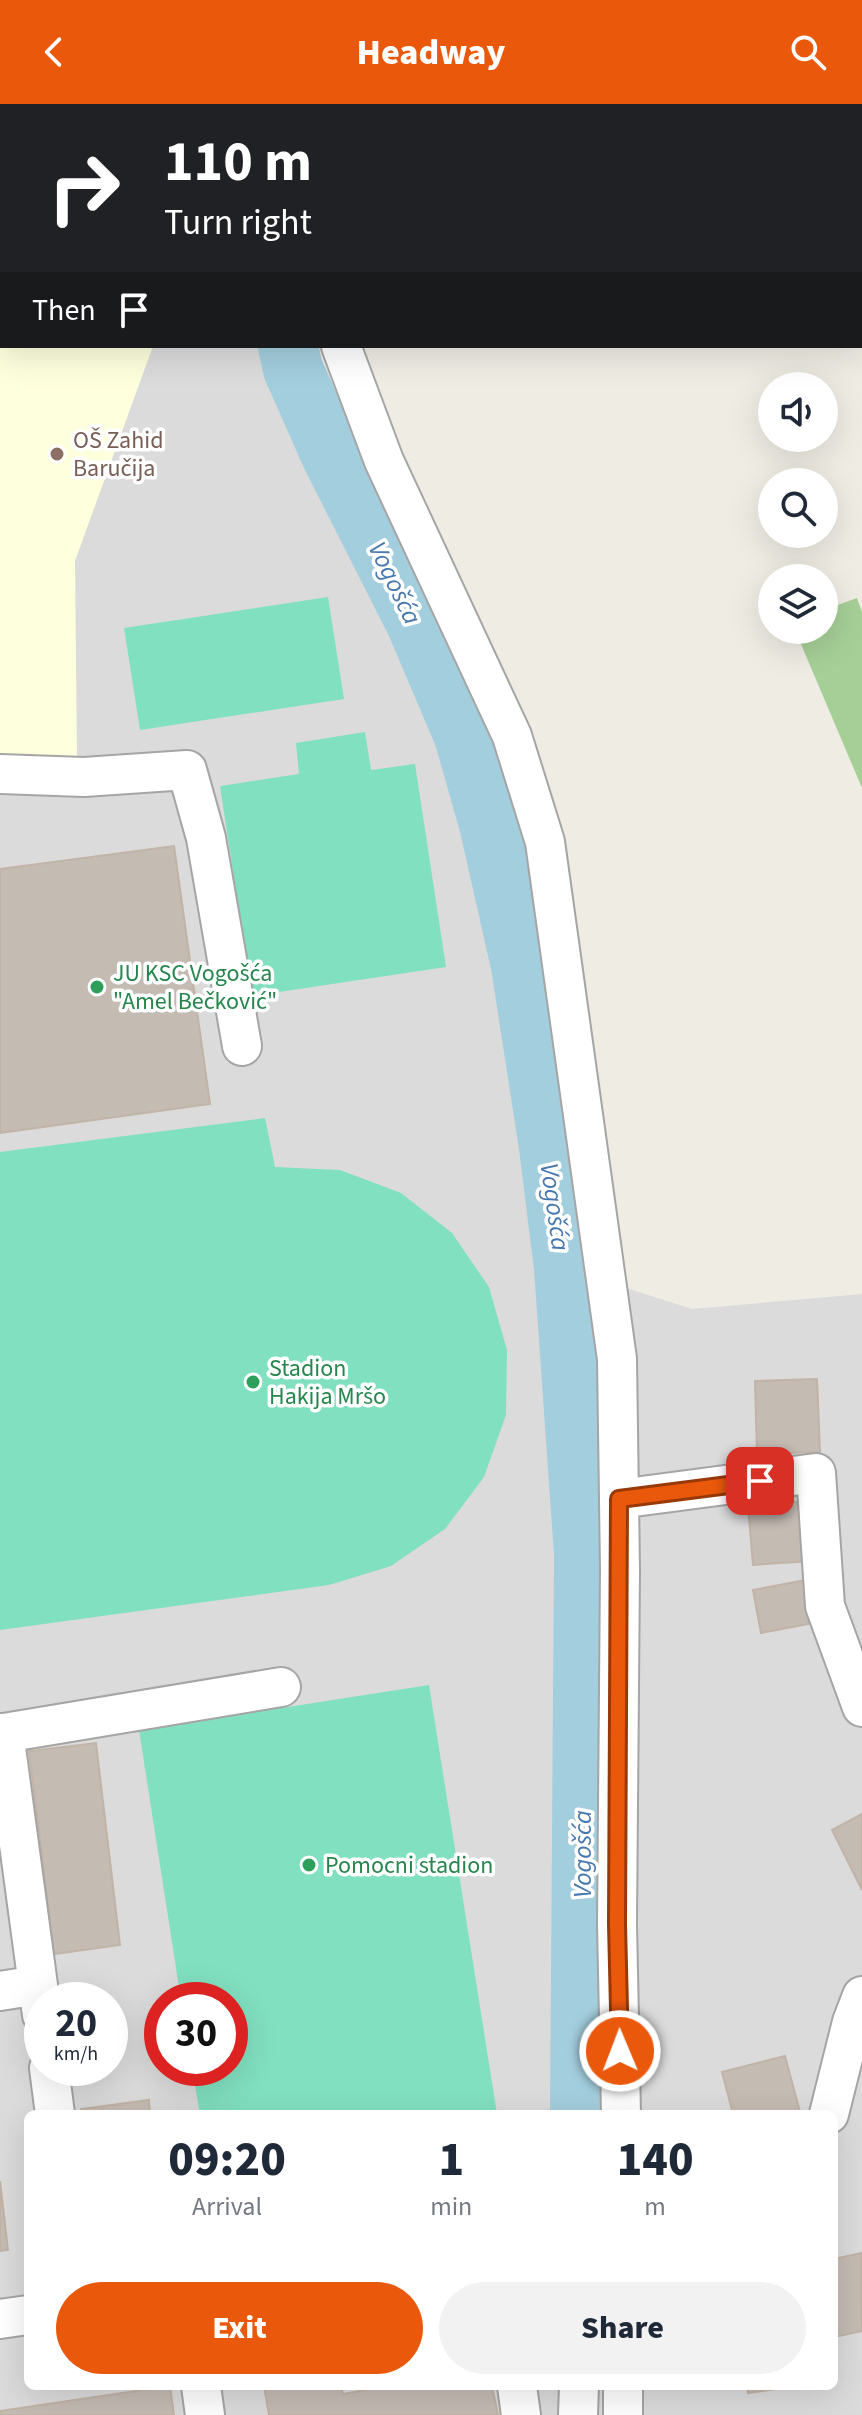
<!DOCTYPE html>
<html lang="en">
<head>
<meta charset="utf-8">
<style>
  :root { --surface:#fff; --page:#f2f2f3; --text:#1f2937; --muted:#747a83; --accent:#ea580c }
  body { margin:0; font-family:"Source Sans 3",sans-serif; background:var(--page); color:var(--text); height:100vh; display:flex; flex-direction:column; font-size:30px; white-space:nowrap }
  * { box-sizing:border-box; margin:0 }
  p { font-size:26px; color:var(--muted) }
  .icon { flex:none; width:44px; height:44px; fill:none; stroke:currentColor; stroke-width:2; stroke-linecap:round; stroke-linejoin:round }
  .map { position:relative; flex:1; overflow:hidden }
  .side { position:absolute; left:24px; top:2006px; width:814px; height:280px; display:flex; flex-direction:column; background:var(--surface); border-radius:12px; box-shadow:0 8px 32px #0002 }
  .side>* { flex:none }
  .banner { position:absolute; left:0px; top:0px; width:862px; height:244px; box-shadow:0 8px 32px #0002; background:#202124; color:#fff; overflow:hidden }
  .controls { position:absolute; left:758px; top:268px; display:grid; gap:16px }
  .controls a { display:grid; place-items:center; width:80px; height:80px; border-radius:50%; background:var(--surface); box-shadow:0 8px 32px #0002; font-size:40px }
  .speed { position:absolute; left:24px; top:1878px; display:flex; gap:16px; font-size:40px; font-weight:700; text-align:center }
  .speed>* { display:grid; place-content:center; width:104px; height:104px; border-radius:50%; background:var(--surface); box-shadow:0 8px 32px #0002; line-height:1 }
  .speed small { font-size:20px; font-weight:400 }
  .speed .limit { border:12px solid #d22; background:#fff; color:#111 }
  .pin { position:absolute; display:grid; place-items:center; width:68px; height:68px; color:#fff; margin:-34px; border-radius:16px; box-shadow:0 4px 12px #0006 }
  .me { position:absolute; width:88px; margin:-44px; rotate:359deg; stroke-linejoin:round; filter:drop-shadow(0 0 6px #0008) }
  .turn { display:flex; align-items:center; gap:28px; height:168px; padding:0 32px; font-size:36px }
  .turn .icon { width:104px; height:104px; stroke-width:2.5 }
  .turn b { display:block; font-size:56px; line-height:68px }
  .then { display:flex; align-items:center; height:76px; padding:0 32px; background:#0003; gap:16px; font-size:30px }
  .eta { display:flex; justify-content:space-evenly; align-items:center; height:136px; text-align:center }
  .eta b { font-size:48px; font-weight:800; line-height:56px }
  .action { display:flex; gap:16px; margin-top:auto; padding:16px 32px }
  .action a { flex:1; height:92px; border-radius:48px; background:var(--accent); color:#fff; font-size:32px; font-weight:800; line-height:92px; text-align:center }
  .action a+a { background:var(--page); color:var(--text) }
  header { display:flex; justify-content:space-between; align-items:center; height:104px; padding:0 32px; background:var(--accent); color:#fff; font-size:36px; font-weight:800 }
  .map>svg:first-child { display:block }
</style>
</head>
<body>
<header><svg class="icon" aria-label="back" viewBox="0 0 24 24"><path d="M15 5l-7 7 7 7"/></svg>Headway<svg class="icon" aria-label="search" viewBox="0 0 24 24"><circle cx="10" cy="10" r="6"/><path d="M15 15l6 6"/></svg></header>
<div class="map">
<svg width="862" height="2311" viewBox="0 0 862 2311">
  <rect width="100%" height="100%" fill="#efece4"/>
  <path fill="#dcdbdb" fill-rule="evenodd" d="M0,0H347L2,2V242H288L293,265L332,353L416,519L464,633L489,720L564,1164L692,1205L862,1190V2311H0ZM42,1896H110V1964H42ZM162,1896H230V1964H162ZM28,2010H834V2282H28Z"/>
  <path fill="#feffdd" d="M0,0H262L2,2V242H153L75,457L77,658L0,655Z"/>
  <path fill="#a6cf97" d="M857,494L862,508V684L795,526H824V506Z"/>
  <path fill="#80e0bf" d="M328,493L344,595L140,626L124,524Z
    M365,628L371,666L415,660L446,863L252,892L220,682L299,670L296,639Z
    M265,1014L275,1063L340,1066L401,1089L452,1129L489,1183L507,1246L506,1311L484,1373L445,1425L391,1462L329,1481L0,1526V1048Z
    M429,1581L497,2010H200L192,1964H230V1896H181L139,1626Z"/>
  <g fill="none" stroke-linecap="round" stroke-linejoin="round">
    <path stroke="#a3cede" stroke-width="60" d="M346,2L347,0
      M288,242L293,265L332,353L416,519L464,632L489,720L521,862L549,1043L564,1164L584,1450L580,2010"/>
  </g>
  <path fill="#c4bbb3" stroke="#c1b3a6" stroke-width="2" d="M0,0H49L2,2V116Z
    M174,742L210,1000L0,1029V765Z
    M817,1275L820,1348L757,1350L755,1277Z
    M805,1397L810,1457L753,1461L748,1402Z
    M811,1475L819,1518L761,1529L753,1486Z
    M96,1639L120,1841L54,1850L29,1647Z
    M862,1710V1786L832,1726Z
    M785,1952L800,2008L791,2010H733L722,1968Z
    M149,1996L150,2010H82L81,2005Z
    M0,2077L8,2146L0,2147Z
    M861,2149L862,2227L834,2233V2155Z
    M170,2282L174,2311H0V2307Z
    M264,2282H341L343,2290L388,2282H492L498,2311H269Z
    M747,2282H797L748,2289Z"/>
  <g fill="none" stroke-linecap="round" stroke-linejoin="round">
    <defs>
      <path id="minor" d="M395,2L396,0
        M341,242L384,357L512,632L545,738L617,1255L620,1466L617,1820L621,2010
        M0,670L84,673L187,666L206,734L242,942
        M619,1395L816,1369L825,1502L862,1603
        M0,1629H4L42,1911
        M4,1629L281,1583
        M0,1887L38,1881
        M49,1964L55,2010
        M829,2010L852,1918L862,1892
        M0,2215L28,2211
        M201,2282L205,2311
        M517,2282L521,2311
        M578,2311L579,2282
        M623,2311V2282"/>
    </defs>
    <use href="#minor" stroke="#a5a5a5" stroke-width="42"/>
    <use href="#minor" stroke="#fff" stroke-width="38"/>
  </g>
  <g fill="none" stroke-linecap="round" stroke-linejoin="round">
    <defs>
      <path id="route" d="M620,1947L617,1820L619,1395L760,1377"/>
    </defs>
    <use href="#route" stroke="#983908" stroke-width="20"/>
    <use href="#route" stroke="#ea580c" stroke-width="14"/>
  </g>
  <circle fill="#8d6e63" stroke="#fff" stroke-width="3" cx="57" cy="350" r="8"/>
  <g fill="#2e9e5b" stroke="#fff" stroke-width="3">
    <circle cx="97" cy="883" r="8"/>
    <circle cx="253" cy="1278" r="8"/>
    <circle cx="309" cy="1761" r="8"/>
  </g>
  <g text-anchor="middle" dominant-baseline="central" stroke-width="7" stroke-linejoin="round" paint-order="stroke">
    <g font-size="24" fill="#785e54" stroke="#fff" text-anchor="start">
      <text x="73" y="336">OŠ Zahid<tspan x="73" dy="28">Baručija</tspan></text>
    </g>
    <g font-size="24" fill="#27864d" stroke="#fff" text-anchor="start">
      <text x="113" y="869">JU KSC Vogošća<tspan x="113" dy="28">"Amel Bečković"</tspan></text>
      <text x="269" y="1264">Stadion<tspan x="269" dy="28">Hakija Mršo</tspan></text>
      <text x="325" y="1761">Pomocni stadion</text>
    </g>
    <g font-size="26" font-style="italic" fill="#4878b0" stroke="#fff">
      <text transform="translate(395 479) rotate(64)">Vogošća</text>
      <text transform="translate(555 1103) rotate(82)">Vogošća</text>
      <text transform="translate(582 1750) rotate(-90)">Vogošća</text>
    </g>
  </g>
</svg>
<div class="controls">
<a><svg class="icon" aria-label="sound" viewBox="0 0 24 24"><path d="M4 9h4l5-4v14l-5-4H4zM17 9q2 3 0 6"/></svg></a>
<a><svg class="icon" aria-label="search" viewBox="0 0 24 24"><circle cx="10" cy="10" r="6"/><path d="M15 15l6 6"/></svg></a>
<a><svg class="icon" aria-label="layers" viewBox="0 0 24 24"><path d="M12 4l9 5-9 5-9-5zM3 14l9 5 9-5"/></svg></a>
</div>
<div class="speed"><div>20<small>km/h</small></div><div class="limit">30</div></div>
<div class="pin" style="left:760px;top:1377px;background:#d93025"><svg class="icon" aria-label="arrive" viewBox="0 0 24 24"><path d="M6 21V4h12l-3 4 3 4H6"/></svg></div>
<svg class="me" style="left:620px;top:1947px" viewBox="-20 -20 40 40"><circle r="17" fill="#ea580c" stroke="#fff" stroke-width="3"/><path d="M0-11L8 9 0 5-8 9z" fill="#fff"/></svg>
<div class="banner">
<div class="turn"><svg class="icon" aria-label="right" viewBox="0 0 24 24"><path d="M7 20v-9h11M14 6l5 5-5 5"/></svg><div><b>110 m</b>Turn right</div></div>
<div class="then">Then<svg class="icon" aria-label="arrive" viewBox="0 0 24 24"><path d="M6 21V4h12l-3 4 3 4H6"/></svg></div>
</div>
<section class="side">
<div class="eta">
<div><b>09:20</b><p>Arrival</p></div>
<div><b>1</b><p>min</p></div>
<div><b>140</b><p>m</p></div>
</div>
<div class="action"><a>Exit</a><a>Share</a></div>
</section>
</div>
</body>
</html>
